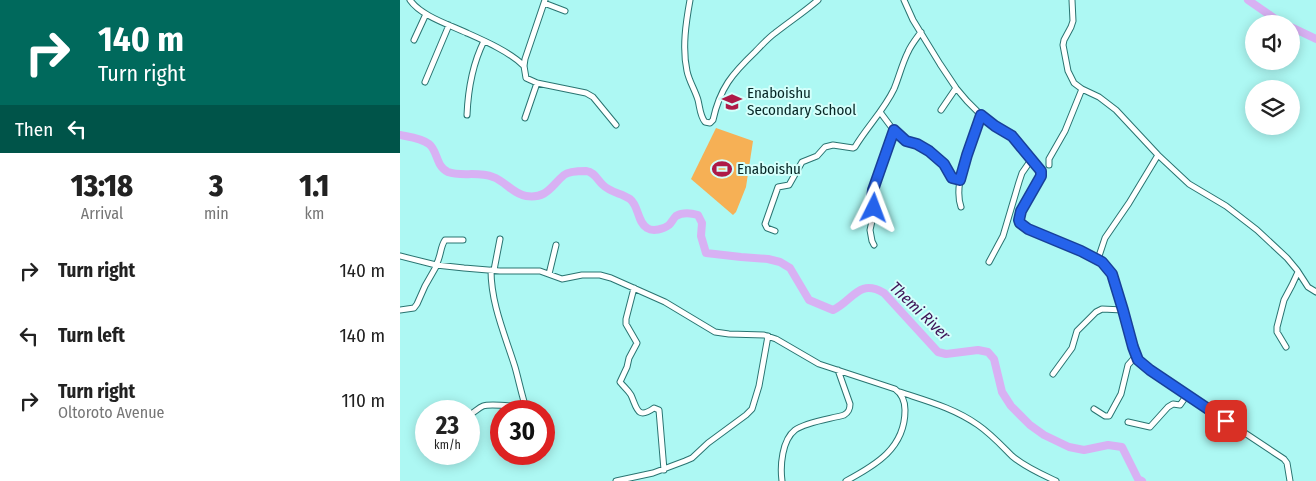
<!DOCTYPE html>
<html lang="en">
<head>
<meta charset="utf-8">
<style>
  :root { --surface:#fff; --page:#f2f2f2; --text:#222; --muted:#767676 }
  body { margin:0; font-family:"Fira Sans Condensed",sans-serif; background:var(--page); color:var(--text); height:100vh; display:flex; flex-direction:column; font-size:19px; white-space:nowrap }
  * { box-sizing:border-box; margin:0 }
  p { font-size:16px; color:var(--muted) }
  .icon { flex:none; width:28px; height:28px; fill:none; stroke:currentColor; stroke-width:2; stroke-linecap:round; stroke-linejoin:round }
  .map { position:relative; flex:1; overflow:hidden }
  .side { display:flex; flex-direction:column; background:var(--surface); width:400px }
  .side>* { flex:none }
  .guide { background:#00695c; color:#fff; overflow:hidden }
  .buttons { position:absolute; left:845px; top:15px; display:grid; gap:10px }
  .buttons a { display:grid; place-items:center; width:55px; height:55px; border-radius:50%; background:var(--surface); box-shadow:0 2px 12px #0003; font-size:25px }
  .speed { position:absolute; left:15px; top:400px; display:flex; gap:10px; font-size:25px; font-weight:700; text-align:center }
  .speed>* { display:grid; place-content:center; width:65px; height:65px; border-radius:50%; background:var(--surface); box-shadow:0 2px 12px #0003; line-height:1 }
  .speed small { font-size:12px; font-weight:400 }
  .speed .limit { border:8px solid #d22; background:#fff; color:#111 }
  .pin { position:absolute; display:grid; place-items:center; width:42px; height:42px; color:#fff; margin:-21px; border-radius:10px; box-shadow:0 2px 8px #0006 }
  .me { position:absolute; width:55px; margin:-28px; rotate:3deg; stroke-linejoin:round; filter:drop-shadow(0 0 4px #0008) }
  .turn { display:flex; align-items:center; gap:18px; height:105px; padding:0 15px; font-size:22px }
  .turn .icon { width:65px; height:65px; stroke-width:2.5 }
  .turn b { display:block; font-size:35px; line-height:42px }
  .then { display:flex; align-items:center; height:48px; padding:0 15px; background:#0003; gap:10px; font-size:19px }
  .eta { display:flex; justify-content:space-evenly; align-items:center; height:85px; text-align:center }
  .eta b { font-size:30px; font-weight:800; line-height:35px }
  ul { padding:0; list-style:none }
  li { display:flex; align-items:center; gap:15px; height:65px; padding:0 15px }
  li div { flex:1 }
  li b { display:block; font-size:19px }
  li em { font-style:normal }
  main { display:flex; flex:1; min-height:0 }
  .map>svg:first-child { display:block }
</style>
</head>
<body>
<main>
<section class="side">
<div class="guide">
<div class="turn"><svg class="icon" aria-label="right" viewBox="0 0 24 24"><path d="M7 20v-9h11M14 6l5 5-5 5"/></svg><div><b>140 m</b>Turn right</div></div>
<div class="then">Then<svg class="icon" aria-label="left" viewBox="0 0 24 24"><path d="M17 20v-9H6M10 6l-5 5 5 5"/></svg></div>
</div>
<div class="eta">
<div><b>13:18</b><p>Arrival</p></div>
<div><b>3</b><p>min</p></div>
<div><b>1.1</b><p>km</p></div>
</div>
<ul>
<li><svg class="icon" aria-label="right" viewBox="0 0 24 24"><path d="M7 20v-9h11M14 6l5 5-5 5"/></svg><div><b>Turn right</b></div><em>140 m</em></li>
<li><svg class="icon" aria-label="left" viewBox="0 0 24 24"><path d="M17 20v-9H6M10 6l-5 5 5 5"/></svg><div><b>Turn left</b></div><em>140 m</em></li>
<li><svg class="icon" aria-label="right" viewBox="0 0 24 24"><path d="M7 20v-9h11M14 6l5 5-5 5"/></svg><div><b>Turn right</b><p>Oltoroto Avenue</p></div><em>110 m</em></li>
</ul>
</section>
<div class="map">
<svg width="916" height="481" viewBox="0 0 916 481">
  <rect width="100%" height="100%" fill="#adf8f3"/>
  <path fill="#f6b055" d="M316,128L353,141L346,187L336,212L333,215L291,179Z"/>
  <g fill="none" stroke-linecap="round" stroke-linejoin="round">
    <path stroke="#d8b1f3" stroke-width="8" d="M848,0L874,18L885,24
      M891,27L916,39
      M0,135C10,137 21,138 29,144C38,151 36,167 48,172C61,177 78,171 93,177C105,181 113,194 126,196C147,199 151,186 164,175C169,171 180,171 186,171C195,172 197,180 203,185C211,193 222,193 230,199C239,206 237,222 247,228C253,232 264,229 269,225C272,222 273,219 276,216C283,212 291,213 298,215L302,223L301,236L306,253L341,257L368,259L380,262L390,268L409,300L433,310C453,301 458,278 484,293L538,352L546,354L578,350L588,352L594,359L602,392L611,406L630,425L644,435L669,447L684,450L708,445L722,447L738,479L742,481"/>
    <defs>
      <path id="minor" d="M10,0C21,16 50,25 67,33C85,41 110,52 124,66
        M145,0L125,59L124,66L126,78L137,83L186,93L193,97L216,125
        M290,0C286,22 282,48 287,71C289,81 295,90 298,100C300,108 300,116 305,122L310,123L313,120C320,88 332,74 355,52C361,46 368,38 375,33C389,22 404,12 418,0
        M504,0L513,20L540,64L556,88L567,101L581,115L615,139L641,171V176C636,184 617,213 619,221C620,225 624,227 628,229L695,257L706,266L712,274L736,356L742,364L750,370L884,459L887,463L890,481
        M672,0L673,21L671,27L664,40L663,45L668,71L674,83L682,89L699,97L716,110L758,155L789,184L826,206L857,230L887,258L897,270L908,287L916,292
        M144,3L165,11
        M14,40L26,14
        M25,82L49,25
        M541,110L556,88
        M480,112L495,132L502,138L529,151L544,164L552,178L560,180
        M67,115C68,91 73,63 84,41
        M125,118L137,83
        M649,165V159L665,131L682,89
        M561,207C552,182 573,140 581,115
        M375,231L367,228L365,224L378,187L389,185L402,162L417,156L425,147L433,145L453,148L455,147C467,127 484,110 494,89C499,77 502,64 508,52C511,45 516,39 521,32
        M474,245L472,241L470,230L474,212L472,197L479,173L494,130
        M0,256L36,265L64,268L100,271H140L162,279L182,275H200L211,278L265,302L315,332L329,334L364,335L376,339L419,364L495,389C502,394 505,402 505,410C505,448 476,465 446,481
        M698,259L705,238L729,203L758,155
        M589,262L603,236L619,182L622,173L631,160
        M36,265C41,257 40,247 45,240H63
        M91,270C91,304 105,335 115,367C119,381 122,397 127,411
        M94,270L100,239
        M149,274L156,245
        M234,288L226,319V324L237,343L229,358L227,367L220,382C224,387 228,390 231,395C237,408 237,420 254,408L259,410L264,470
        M0,310L14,308L17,304L25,286L37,265
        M886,347L877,332V327L884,300L892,285L898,272
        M653,374L672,348L677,331L696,312L702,309L723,310
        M500,392C527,401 554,408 578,425C591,434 601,445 612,456C625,467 641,474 656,481
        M694,409L705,416H709L721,394L728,365L736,356
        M69,415C74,413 78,408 83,406C91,403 116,407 126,407
        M728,422L750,427L768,407L773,404L780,405L787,395
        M216,481L253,473L285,461L292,458L308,443L346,415L352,409L359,386L368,336
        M382,481C380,466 382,440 395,430C406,422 430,419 444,415C449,412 450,409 450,404L438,370"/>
    </defs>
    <use href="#minor" stroke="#297471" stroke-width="7"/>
    <use href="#minor" stroke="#fff" stroke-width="5"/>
  </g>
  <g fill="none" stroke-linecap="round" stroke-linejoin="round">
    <defs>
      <path id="route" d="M474,208L472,197L473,190L494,130L506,141L517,144L529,151L544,164L552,178L560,180L567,155L581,115L595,126L612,136L641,171V176L621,211L619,220L620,223L628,229L681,251L702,262L712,274L723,310L733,347L738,360L750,370L826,421"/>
    </defs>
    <use href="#route" stroke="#184099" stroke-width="12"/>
    <use href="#route" stroke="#2563eb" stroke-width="9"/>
  </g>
  <defs>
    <symbol id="school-bare" viewBox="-9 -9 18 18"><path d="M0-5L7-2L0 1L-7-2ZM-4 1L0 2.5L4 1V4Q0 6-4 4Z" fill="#ae1a47" stroke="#d4fffb" stroke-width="2.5" paint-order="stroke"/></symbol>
    <symbol id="stadium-bare" viewBox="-9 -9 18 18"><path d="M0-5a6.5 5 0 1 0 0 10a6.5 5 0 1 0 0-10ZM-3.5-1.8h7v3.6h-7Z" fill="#ae1a47" stroke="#d4fffb" stroke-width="2.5" paint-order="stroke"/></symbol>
  </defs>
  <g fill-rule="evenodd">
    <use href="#school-bare" x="318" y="88" width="28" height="28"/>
    <use href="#stadium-bare" x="308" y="155" width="28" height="28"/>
  </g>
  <g text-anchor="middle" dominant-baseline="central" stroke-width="4" stroke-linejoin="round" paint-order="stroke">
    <g font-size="15" fill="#062625" stroke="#d4fffb" text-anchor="start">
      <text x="347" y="93">Enaboishu<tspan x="347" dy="17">Secondary School</tspan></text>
      <text x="337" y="169">Enaboishu</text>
    </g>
    <g font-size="16" font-style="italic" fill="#3e1356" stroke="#d4fffb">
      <text transform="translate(520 311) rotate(44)">Themi River</text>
    </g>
  </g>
</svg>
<div class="buttons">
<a><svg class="icon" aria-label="sound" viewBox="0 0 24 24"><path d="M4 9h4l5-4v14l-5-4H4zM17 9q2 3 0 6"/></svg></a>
<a><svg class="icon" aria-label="layers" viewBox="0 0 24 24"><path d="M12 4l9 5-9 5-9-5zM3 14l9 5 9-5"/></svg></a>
</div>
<div class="speed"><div>23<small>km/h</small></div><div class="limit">30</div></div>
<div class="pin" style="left:826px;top:421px;background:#d93025"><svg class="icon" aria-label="arrive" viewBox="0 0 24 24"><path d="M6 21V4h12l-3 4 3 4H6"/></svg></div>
<svg class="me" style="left:474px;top:208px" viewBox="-20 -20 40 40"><path d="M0-17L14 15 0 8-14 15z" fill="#2563eb" stroke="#fff" stroke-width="4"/></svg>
</div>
</main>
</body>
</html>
